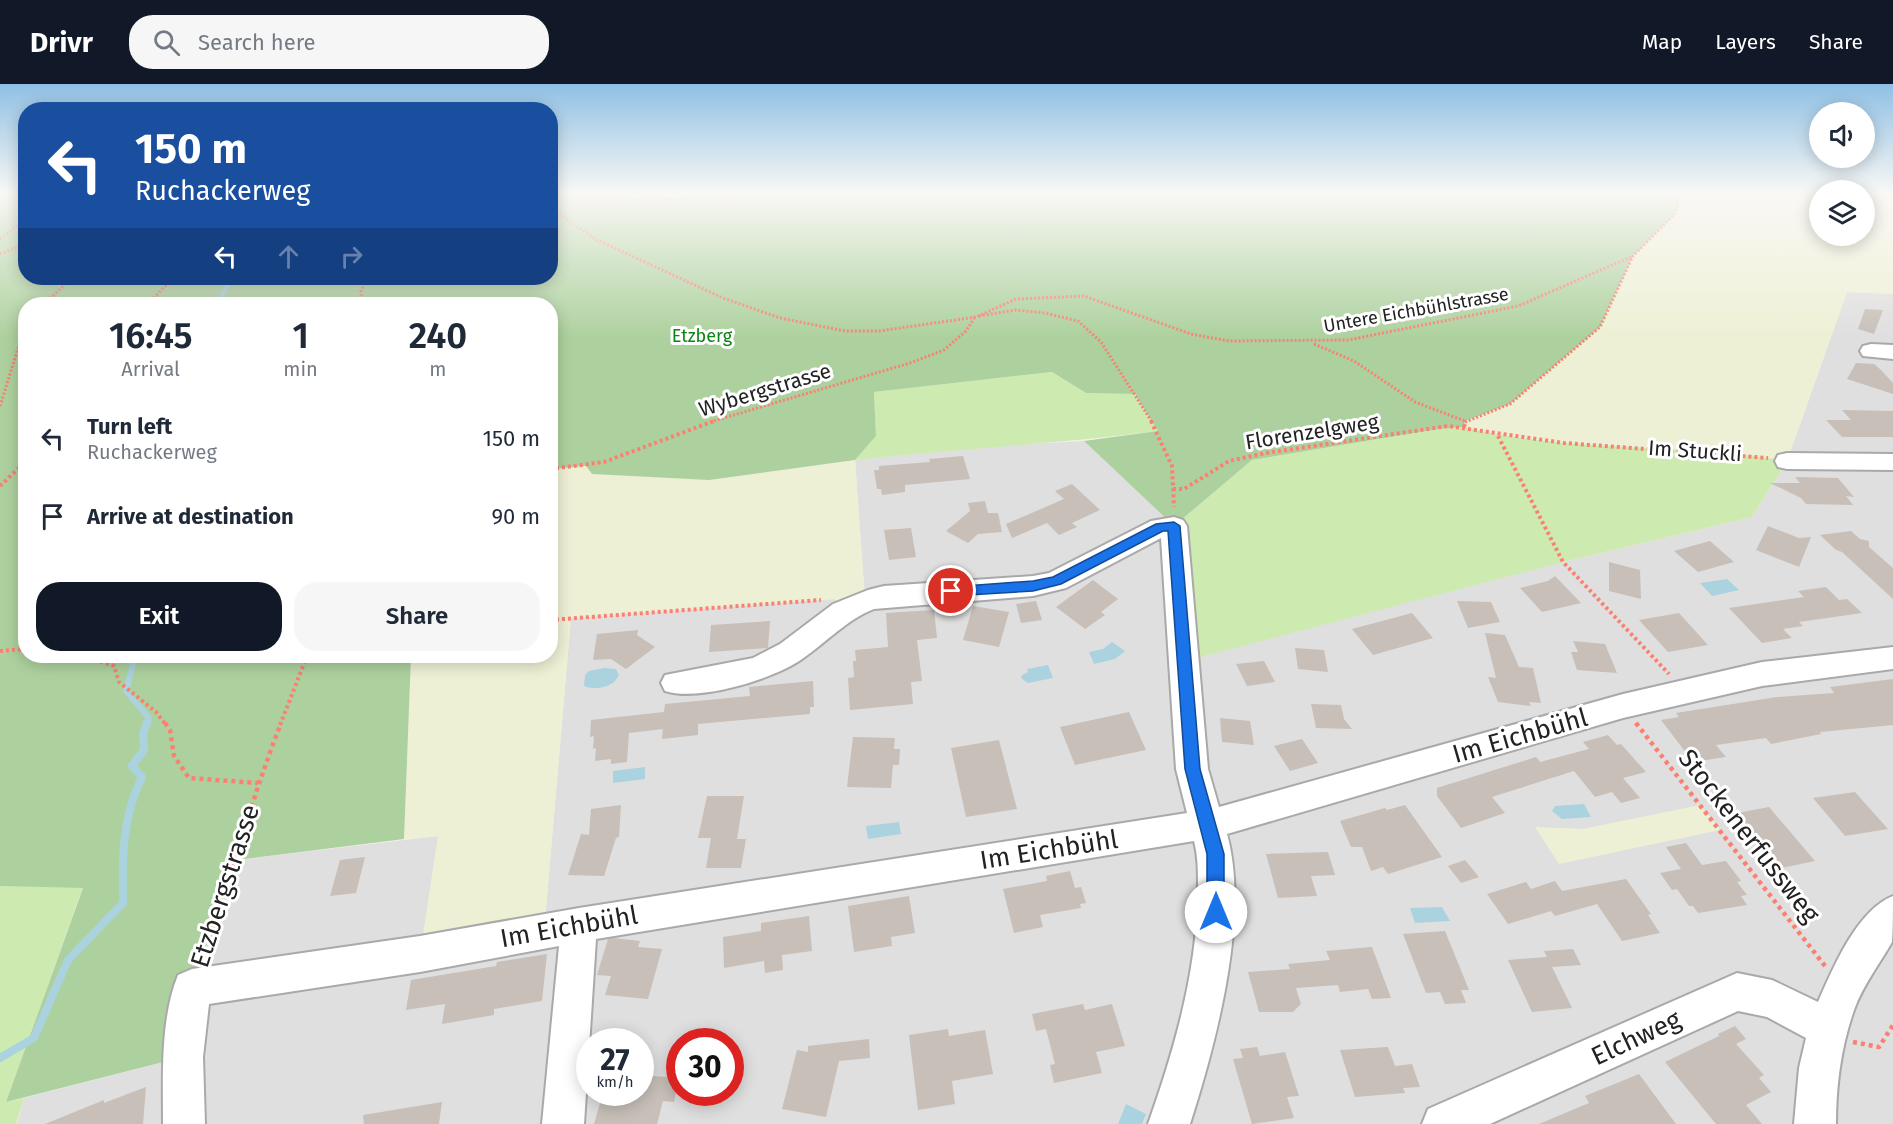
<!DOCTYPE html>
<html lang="en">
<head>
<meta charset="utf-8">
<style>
  :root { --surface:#fff; --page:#f6f6f7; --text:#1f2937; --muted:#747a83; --accent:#111827 }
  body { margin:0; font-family:"Fira Sans",sans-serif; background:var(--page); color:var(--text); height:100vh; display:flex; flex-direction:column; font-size:22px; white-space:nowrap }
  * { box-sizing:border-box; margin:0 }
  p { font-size:20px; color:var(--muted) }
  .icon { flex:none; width:33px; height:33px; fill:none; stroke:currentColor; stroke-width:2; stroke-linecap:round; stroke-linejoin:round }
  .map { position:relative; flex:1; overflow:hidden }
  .drawer { position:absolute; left:18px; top:213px; width:540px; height:366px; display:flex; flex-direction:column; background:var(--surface); border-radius:24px; box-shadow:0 3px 15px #0003 }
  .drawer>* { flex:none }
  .top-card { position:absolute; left:18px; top:18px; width:540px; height:183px; border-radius:24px; box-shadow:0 3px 15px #0003; background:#1a4fa0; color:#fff; overflow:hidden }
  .buttons { position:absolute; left:1809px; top:18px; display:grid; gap:12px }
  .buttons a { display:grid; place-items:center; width:66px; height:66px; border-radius:50%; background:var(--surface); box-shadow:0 3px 15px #0003; font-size:30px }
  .speed { position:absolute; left:576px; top:944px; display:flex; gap:12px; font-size:30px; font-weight:700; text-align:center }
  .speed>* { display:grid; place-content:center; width:78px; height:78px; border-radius:50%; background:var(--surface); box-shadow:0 3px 15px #0003; line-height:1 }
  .speed small { font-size:15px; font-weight:400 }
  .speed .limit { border:9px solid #d22; background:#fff; color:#111 }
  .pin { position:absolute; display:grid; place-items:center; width:51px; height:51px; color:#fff; margin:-26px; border:3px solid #fff; border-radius:50%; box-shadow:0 2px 6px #0007 }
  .me { position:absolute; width:66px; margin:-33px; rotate:0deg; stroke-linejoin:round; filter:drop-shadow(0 0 4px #0008) }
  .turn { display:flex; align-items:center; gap:21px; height:126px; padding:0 18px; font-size:27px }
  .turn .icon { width:78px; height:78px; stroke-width:2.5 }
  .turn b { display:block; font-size:42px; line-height:51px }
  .lanes { display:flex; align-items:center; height:57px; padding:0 18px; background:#0003; justify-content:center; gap:30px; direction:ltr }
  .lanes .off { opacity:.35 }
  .eta { display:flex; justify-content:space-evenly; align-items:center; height:102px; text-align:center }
  .eta b { font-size:36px; font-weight:600; line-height:42px }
  .cta { display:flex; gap:12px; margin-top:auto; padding:12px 18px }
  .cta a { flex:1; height:69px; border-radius:24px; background:var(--accent); color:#fff; font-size:24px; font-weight:600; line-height:69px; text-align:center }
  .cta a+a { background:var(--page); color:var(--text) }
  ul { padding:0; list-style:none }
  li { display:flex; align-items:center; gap:18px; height:78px; padding:0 18px }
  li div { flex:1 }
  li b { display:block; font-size:22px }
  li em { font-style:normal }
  header { display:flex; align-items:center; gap:36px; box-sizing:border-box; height:84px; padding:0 30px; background:var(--accent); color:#fff }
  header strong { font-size:28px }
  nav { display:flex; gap:33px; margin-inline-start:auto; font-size:21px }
  .search { width:420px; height:54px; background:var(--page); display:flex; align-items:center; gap:15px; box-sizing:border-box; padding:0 21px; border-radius:24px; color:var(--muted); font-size:22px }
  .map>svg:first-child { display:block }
</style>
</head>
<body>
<header>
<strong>Drivr</strong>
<div class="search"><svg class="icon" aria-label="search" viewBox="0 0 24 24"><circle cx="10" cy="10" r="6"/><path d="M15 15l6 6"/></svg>Search here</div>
<nav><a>Map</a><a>Layers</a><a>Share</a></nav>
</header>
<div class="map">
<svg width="1893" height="1040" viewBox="0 0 1893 1040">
  <rect width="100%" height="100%" fill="#f2efe9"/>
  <path fill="#e0dfdf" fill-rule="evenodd" d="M1847,208L1893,210V1040H17L24,1014L183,973L192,904L236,776L438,752L544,847L571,534L834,515L847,523L865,516L855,376L973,363L1084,357L1174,442L1563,478L1752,433L1787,377ZM590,957H640V1008H590ZM680,957H730V1008H680Z"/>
  <path fill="#eef0d5" d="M1682,108H1819L1820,152H1864L1865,108H1893V210L1847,208L1787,377L1564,359L1498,351L1464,343L1465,337L1510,320L1600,243L1633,172L1675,130Z
    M855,376L865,516L847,523L834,515L571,534L544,847L420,870L438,752L404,755L411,572H550L551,385L586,382L709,396Z
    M1700,721L1720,746L1559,780L1535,743L1583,745Z"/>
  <path fill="#cdebb0" d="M1052,288L1086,309L1135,310L1158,347C1057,360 956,365 855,376L876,352L874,308Z
    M1464,343C1569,369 1680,359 1787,377L1752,433L1563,478L1185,577L1174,442L1252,376L1438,345Z
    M0,802L83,803L6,1018L24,1014L16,1040H0Z"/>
  <path fill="#add19e" d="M0,108H25L26,194H550L551,108H1682L1675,130L1633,172L1600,243L1510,320L1465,337L1464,343L1438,345L1252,376L1174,442L1084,357L1158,347L1135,310L1086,309L1052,288L874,308L876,352L855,376L709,396L592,390L586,382L551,385L550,220H26V572H411L404,755L236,776L192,904L183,973L6,1018L83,804L0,802Z"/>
  <path fill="#aad3df" d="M1727,495L1739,506L1712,512L1700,499Z
    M1112,558L1125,567L1115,575L1094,580L1089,568L1103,565Z
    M1048,581L1053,594L1028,599L1021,594L1022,591L1028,588L1027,585Z
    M604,584L616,585L619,591C614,603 596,607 584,602L585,591L589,587Z
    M645,683V695L613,699V687Z
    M1584,720L1591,733L1562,735L1552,727L1555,722Z
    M899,738L901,750L868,755L866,742Z
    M1442,823L1450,837L1415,839L1410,824Z
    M1126,1020L1146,1030L1142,1040H1118Z"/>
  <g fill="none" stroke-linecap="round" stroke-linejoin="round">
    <path stroke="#aad3df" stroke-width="4.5" d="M217,220L232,194"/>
    <path stroke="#aad3df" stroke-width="6" d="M135,572L126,607L149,634L146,641"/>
    <path stroke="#aad3df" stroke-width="8" d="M0,974L34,954L68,876L123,819C122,775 122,733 142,693L132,682L144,666L143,649L147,639"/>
  </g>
  <path fill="#c7bfb8" d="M1865,225L1883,226L1874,250L1858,245Z
    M1856,279L1874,280L1880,285L1893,299V310L1847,295Z
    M1842,326L1893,327V353H1842L1826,336H1851Z
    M963,372L970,395L905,401V408L882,411L881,405H877L874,386H879V382L930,378L929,375Z
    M1795,393L1838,394L1854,413L1846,412L1853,421L1806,420L1801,414L1770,399H1800Z
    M1072,400L1100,426L1072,439L1077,443L1059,451L1047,439L1012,454L1006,440L1064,415L1055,407Z
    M985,417L988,429H998L1002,448L978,450L968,459L946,447L970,427L968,419Z
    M1768,442L1799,454L1811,453L1799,483L1756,466Z
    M911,444L916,473L889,476L884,446Z
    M1851,447L1860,455L1869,457V463L1893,484V515L1842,468L1836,466L1820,451Z
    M1710,457L1734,478L1698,488L1674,467Z
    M1609,478L1640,486L1641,515L1609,507Z
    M1555,492L1581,519L1542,528L1520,504L1548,497Z
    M1093,496L1118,515L1101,528L1105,531L1085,545L1056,523Z
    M1826,503L1839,516L1847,515L1862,529L1799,538L1803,542L1783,545L1792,554L1762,559L1729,524L1804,513L1798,507Z
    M1036,517L1042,536L1021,539L1016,520Z
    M1457,517L1491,518L1500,538L1468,544Z
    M973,522L1009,528L999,563L963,556Z
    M934,526L937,554L917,556L922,597L911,598L913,620L850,626L848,594L854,593L853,577H856L855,566L888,563L886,529Z
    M1412,529L1433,554L1373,571L1352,545Z
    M1679,529L1708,561L1668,568L1639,536Z
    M770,537L768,564L709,568L711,541Z
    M638,546L637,551L655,563L626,585L611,575L593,576L597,550Z
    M1485,549L1505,551L1519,583L1533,584L1541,619L1529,618L1531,622L1498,618L1488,593L1496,594Z
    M1573,557L1605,560L1617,589L1577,586L1571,568H1578Z
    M1295,564L1324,566L1328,588L1298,585Z
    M1264,577L1275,598L1247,602L1236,580Z
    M1893,595V641L1820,648L1821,650L1771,660L1766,654L1716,661L1726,673L1693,678L1661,636L1679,633L1676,629L1777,613L1834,609L1830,603Z
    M813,597L814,623H810V630L698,640V651L662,655L663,645L629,649L627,678L611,680V675L595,677L596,664L593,665L594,652L590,653L591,636L664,628L665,620L750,612L749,603Z
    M1311,620L1341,621L1344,635L1352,645L1316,644Z
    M1129,628L1146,666L1075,681L1060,643Z
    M1220,634L1250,637L1254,661L1222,658Z
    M1608,651L1617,661L1621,660L1646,688L1623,694L1640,714L1621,719L1612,708L1595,713L1574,687L1492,713L1505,729L1461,744L1437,712V704L1536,673L1540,678L1589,665L1583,658Z
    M853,653L895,654L894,665H900L899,681H893L891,704L847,703Z
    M1302,655L1318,679L1290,687L1274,662Z
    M999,656L1017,725L966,733L951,664Z
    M1855,708L1888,745L1845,752L1813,714Z
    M707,712H744L737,755H746L741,784H706L711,754H698Z
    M621,721L619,753L616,754L604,792L568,791L581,750L589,751L591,725Z
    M1405,721L1442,773L1388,790L1383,783L1371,787L1362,763H1351L1340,737L1385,724L1387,726Z
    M1769,723L1815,777L1777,785L1732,730Z
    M1686,759L1702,781L1726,777L1741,797L1737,798L1747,811L1741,812L1747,821L1698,829L1693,822H1689L1677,805L1672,806L1660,789L1681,785L1666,763Z
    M1328,768L1335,791L1311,792L1317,812L1278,814L1266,770Z
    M365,773L356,809L330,812L340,776Z
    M1465,776L1479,793L1461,799L1448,782Z
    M1070,787L1075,804L1081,803L1086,819L1080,820L1081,824L1040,831L1043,843L1014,849L1003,805L1047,797L1046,792Z
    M1626,795L1651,830L1648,831L1660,849L1622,857L1597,820L1555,832L1551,827L1508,840L1487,810L1526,798L1531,805L1555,797L1562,807Z
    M909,812L915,849L891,853L892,862L854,868L848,822Z
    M809,832L812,867L782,871L783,886L765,889L764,877L724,884L723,853L761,847V839Z
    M1445,847L1469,906H1461L1466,919L1445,920L1440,908L1426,909L1403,850Z
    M613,854L640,857L638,863L662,865L648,915L605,911L611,892L597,891L608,855Z
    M1372,863L1391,914L1372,915L1368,905L1340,908L1338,901L1296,904L1301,920L1293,928H1259L1248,888L1290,885L1288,880L1330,876L1326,867Z
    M1573,865L1581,881L1552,883L1572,924L1532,928L1508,876L1547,873L1544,867Z
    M547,870L542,917L494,925V931L442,940L445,920L406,926L411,896L496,882L497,878Z
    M1083,920L1085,926L1112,920L1125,962L1096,968L1102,989L1054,999L1050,981L1055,980L1046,945L1036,947L1032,930Z
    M1735,942L1746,955L1736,960L1764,991L1759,994L1771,1008L1746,1021L1762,1040H1716L1665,978L1719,952L1718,950Z
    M948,945L949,952L985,946L993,990L952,997L955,1020L918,1026L909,951Z
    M869,955L870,974L839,977L826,1033L782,1025L797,966L808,968V962Z
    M1257,963L1260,972L1285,968L1299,1012L1287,1013L1294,1034L1252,1040L1233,975L1243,974L1240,965Z
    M1388,963L1395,982L1412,980L1420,1003L1403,1004L1405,1009L1355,1013L1340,966Z
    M1639,990L1676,1040H1539L1589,1019L1585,1012Z
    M640,991L679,994L674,1018L663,1017L657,1040H594L601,1016L610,1017L613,1008H640Z
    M146,1003L143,1040H45L104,1016V1019Z
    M442,1018L439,1040H364L363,1031Z"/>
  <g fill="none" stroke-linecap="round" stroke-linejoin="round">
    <defs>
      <path id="minor" d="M1871,260L1893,261V275L1863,272L1860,267L1863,262Z
        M1787,369L1893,370V386L1787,385L1778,383L1775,377L1778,371Z
        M1174,433L1183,436L1187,442L1208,685L1219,723L1623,610L1762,578L1893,563V585L1762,602L1623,634L1227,750C1250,833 1216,959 1190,1040H1148C1175,964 1198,884 1198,803C1198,787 1198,772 1194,757L596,855L584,1040H542L559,862L420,888L209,920L203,973L205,1040H163C163,993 160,935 178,891L192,885L420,852L579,824L1187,729L1176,685L1161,454L1066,504L1033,512L874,525C846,536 827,558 802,575C774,595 699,618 665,607L661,599L665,591L753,574L780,560L833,520L868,506L884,502L1033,492L1049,489L1151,437Z
        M1893,812C1893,822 1893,850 1892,858C1879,881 1863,901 1854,926C1841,963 1836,1001 1836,1040H1794L1799,984L1806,954L1767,933L1738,927L1490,1040H1422L1428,1025L1737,889L1772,896L1818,918C1833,884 1857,826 1893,812Z"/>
    </defs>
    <use href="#minor" stroke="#a9a9a9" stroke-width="4"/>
    <path stroke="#fa8072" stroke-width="3" stroke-dasharray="2 2" stroke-linecap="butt" d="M550,112C589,122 625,116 665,115C726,113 788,114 849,108
      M550,124L597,156L723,214L780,234L845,247H879L976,233L1016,215L1084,212L1191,250L1229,257L1348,256L1518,222L1633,172
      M0,155L26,135
      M0,170L26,160
      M44,220L72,194
      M148,220L173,194
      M362,220L361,207L368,194
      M979,232L1016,226L1045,229L1078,237L1101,258L1152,338
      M1314,260L1354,277L1415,318L1465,337
      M0,322L26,239
      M710,338L910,279L944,266L966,247L975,233
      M1465,338L1510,320L1600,243L1633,172L1675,130L1682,108"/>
    <path stroke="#fa8072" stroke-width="4" stroke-dasharray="3 3" stroke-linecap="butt" d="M1151,337L1172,382L1174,423
      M1464,343L1466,337
      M1498,352L1563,478L1669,590
      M550,385L604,378L714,337
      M0,402L26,377
      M1173,405H1184L1229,377L1266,369L1448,342L1564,359L1768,374
      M550,536L821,516
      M0,567L26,565
      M83,572L114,582L119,598L156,628L166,641
      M1636,639L1637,641
      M280,641L307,572"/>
    <path stroke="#fa8072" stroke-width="4.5" stroke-dasharray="4 4" stroke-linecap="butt" d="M165,639L170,646L174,672L189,694L258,699
      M1636,639L1825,882
      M202,875C229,797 251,717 281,639
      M1853,958L1879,963L1893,941"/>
    <use href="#minor" fill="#fff" fill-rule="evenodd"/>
  </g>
  <linearGradient id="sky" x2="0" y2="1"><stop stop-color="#8fc0e4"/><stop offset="0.43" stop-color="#f9f8f5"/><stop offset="1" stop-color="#f9f8f5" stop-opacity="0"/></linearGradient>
  <rect width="1893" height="254" fill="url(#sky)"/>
  <path fill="#1a73e8" stroke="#114b97" stroke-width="1.5" d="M1174,438L1180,442L1200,685L1224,770V828L1222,833L1216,836L1209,833L1207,828V770L1185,685L1168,447H1163L1061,500L1033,507L951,512L944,507L951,503L1033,497L1053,493L1156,440Z"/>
  <g text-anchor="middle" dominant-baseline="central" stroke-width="6" stroke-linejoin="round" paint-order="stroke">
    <g font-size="18" fill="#222" stroke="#fff">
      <text transform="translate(1416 226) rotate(-10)">Untere Eichbühlstrasse</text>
    </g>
    <g font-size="18" fill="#0c8416" stroke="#fff">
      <text x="702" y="252">Etzberg</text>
    </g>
    <g font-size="21" fill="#222" stroke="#fff">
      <text transform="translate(765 306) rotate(-17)">Wybergstrasse</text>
      <text transform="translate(1312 348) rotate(-9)">Florenzelgweg</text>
      <text transform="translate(1695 367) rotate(4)">Im Stuckli</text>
    </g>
    <g font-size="26" fill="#222" stroke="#fff">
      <text transform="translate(1520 652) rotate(-16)">Im Eichbühl</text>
      <text transform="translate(1749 752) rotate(52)">Stockenerfussweg</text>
      <text transform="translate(1049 766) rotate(-9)">Im Eichbühl</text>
      <text transform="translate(225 802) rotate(-72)">Etzbergstrasse</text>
      <text transform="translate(569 843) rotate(-10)">Im Eichbühl</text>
      <text transform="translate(1636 954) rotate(-25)">Elchweg</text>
    </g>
  </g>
</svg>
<div class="buttons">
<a><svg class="icon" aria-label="sound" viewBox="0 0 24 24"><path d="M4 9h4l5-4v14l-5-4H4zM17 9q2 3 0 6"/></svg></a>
<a><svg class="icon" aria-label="layers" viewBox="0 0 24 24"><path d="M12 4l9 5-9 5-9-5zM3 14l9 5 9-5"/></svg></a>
</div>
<div class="speed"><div>27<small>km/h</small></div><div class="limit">30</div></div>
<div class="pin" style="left:951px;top:507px;background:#d93025"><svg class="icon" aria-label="arrive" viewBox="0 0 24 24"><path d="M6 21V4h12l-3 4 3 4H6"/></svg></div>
<svg class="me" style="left:1216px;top:828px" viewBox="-20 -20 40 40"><circle r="19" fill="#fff"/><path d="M0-13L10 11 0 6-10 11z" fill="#1a73e8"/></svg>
<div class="top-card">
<div class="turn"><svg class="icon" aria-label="left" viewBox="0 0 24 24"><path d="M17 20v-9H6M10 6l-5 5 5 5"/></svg><div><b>150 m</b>Ruchackerweg</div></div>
<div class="lanes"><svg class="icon" aria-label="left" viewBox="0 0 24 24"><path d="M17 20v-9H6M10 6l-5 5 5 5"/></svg><svg class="icon off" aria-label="ahead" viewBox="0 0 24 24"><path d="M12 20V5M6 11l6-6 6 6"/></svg><svg class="icon off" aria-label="right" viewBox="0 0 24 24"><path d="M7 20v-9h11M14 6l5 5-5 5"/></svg></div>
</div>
<section class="drawer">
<div class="eta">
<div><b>16:45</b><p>Arrival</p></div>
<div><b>1</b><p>min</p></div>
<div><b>240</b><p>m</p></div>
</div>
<ul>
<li><svg class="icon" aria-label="left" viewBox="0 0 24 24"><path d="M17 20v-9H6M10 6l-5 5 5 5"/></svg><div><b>Turn left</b><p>Ruchackerweg</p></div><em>150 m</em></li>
<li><svg class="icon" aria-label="arrive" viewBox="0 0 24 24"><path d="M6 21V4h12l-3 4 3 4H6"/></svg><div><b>Arrive at destination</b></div><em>90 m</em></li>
</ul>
<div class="cta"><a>Exit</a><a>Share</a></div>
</section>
</div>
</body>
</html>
